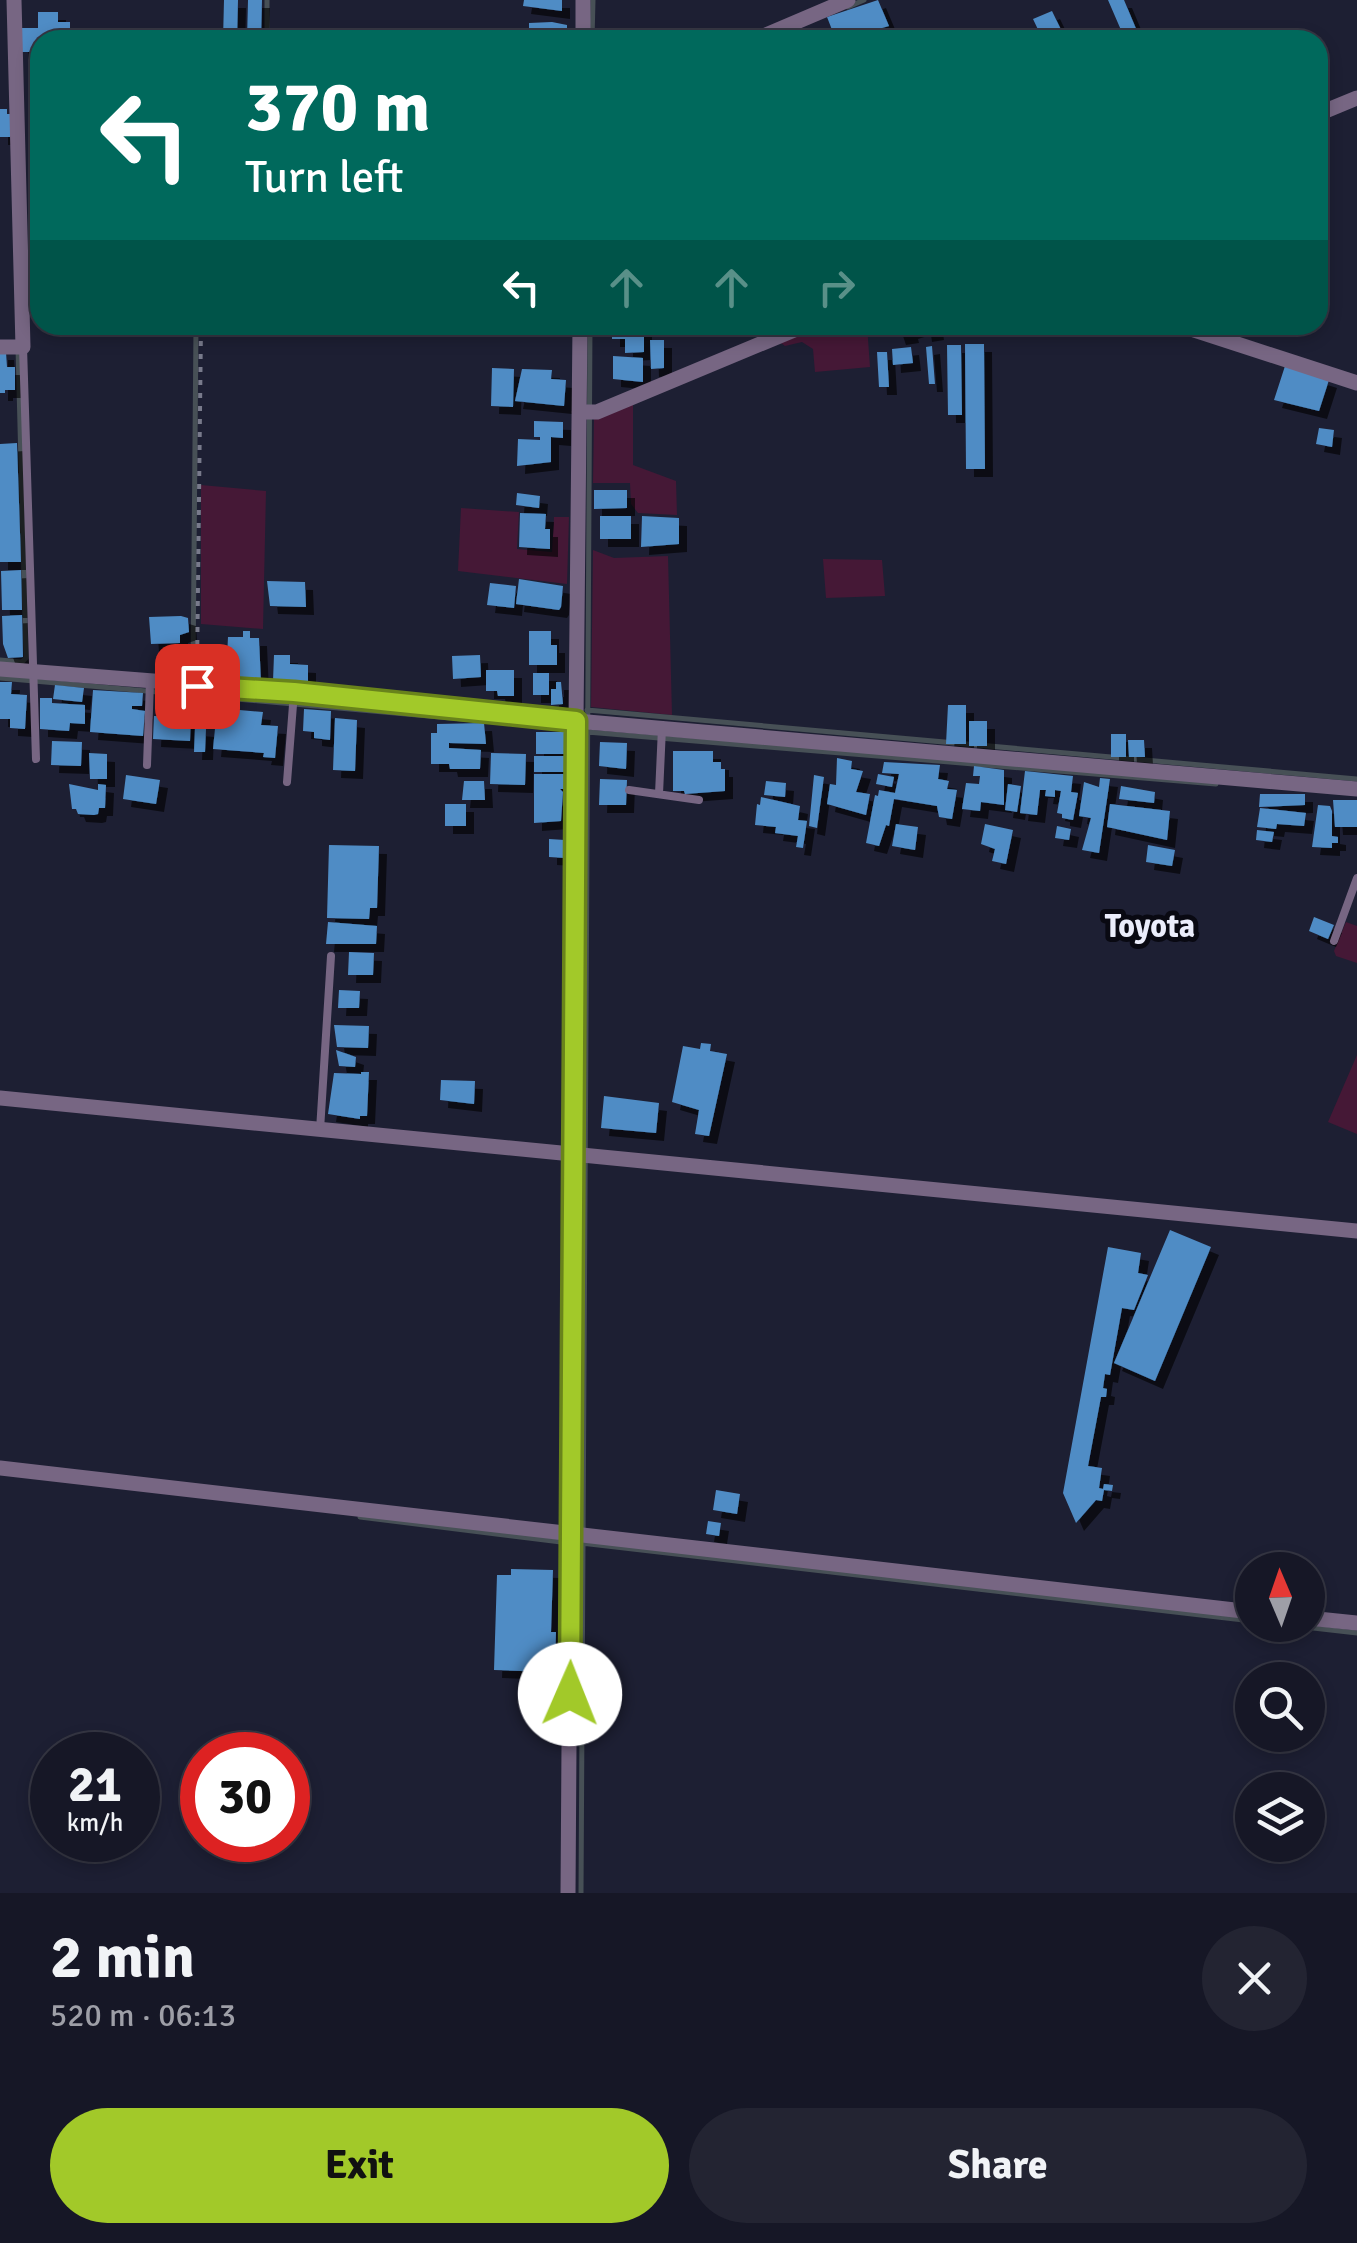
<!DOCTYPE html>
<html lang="en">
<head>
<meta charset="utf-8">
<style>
  :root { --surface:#161726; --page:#232432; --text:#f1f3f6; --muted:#9e9fa7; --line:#353643; --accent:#a2c929 }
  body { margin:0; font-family:Signika,sans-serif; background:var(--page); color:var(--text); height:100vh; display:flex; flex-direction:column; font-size:38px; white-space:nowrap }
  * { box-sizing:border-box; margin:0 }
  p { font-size:32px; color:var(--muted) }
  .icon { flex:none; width:55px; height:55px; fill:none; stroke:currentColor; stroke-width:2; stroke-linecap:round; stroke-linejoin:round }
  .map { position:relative; height:1893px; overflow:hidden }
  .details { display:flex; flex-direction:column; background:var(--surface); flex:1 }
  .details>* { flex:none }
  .top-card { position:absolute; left:30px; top:30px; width:1298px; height:305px; border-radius:30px; box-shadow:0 5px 15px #0003,0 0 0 2px var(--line); background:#00695c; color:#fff; overflow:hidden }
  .needle { width:65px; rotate:358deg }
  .controls { position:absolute; left:1235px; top:1552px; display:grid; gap:20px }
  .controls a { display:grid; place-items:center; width:90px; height:90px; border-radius:50%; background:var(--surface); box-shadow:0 5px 15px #0003,0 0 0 2px var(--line); font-size:50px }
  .speed { position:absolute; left:30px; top:1732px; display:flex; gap:20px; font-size:50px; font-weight:700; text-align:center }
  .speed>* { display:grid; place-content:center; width:130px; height:130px; border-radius:50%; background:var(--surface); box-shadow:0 5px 15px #0003,0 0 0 2px var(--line); line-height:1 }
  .speed small { font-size:25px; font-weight:400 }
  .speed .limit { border:15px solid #d22; background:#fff; color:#111 }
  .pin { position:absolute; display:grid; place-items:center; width:85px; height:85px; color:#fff; margin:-42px; border-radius:20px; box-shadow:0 5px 15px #0006 }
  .me { position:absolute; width:110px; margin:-55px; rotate:1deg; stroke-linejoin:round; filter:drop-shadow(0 0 8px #0008) }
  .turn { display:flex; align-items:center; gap:35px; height:210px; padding:0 50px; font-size:45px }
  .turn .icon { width:130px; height:130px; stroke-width:2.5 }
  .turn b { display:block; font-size:70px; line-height:85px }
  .lanes { display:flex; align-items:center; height:95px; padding:0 50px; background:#0003; justify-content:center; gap:50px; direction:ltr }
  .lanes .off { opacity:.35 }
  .round { display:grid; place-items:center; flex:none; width:105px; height:105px; border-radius:52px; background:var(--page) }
  .head { display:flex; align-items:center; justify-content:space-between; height:170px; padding:0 50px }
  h1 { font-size:60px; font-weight:800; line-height:75px }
  .primary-button { display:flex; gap:20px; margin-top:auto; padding:20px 50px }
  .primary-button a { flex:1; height:115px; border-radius:60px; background:var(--accent); color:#111; font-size:40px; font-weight:800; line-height:115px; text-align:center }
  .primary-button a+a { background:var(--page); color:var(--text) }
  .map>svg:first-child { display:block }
</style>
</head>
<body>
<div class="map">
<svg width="1357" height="1893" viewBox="0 0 1357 1893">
  <defs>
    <filter id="shadow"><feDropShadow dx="8" dy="8" stdDeviation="0" flood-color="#0009"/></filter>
  </defs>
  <rect width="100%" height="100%" fill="#1d1f33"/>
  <path fill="#451836" d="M824,325H867L870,367L815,372L813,349L802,342L785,346L781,343Z
    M633,402V465L676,481L677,515L638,513L631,504L630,483H593L594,418Z
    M201,485L266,491L263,629L201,624Z
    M461,508L519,512L517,549L552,552L554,517H569L567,584L458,571Z
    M593,550L614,558L668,556L672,715L591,707Z
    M823,559L882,560L885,596L826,598Z
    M1346,922L1357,926V963L1336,956L1334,951Z
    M1357,1055V1134L1328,1122Z"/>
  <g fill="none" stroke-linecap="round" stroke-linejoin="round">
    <path stroke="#475056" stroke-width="5" d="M848,7L864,0
      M267,40V0
      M592,40L593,0
      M1161,325L1177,330
      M0,660L22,662L26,658L18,348
      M193,674L196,325
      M0,678L564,728
      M587,710L1357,779
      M587,732L1216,784
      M360,1517L561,1542
      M581,1543L1252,1621
      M1287,1625L1357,1633
      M581,1893L590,325"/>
  </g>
  <path fill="#4f8cc5" filter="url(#shadow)" d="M224,0H238L237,40H223Z
    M248,0H262L261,40H247Z
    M524,0H562V11L523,6Z
    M878,0L889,26L882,28L884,32L862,38L859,31L860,40H836L827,17Z
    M1108,0H1124L1137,31L1124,37Z
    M1052,11L1066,40H1043L1033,19Z
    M38,12H58V22H70V40H40L36,52H20V28H38Z
    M552,22L567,25V31L529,32V23Z
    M0,109H7V114H10V137H0Z
    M894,325H935L936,332L924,334L923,327L910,331L911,335L898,337Z
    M612,326H644V352L625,353V339H612Z
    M650,340H664V368L651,369Z
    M965,344H984L985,469H966Z
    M947,345H961L962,415H948Z
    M932,346L935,384H929L926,347Z
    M911,347L913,363L893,365L892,349Z
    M0,352H6L7,367H15V390H5V393H0Z
    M877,352H887L889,387H879Z
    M613,356L643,358V382L613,379Z
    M1285,366L1329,380L1319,411L1274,400Z
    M492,368L514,369L513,407L491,406Z
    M522,369L552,370L551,379L566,380L564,406L515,401Z
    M534,421L563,422V438L551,437V462L517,466L518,439L540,440V437H534Z
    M1319,428L1334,430L1332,447L1316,444Z
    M17,443L21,562H0V444Z
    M594,490H627V508L594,509Z
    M517,493L540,496L539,508L516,505Z
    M520,513L546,514L545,529H550V549L519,547Z
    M600,516H631V539H600Z
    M642,516L679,518V544L641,547Z
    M21,570L22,610H2L1,571Z
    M519,579L563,586L561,607L559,610L516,604Z
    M267,581L305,582L306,607L270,606Z
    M490,583L516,586L514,608L487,605Z
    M22,615L23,657L8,658L3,644L2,616Z
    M181,616L188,618L189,632L180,635V643L151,644L149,617Z
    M243,631H250V638H259L261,683L234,682V676H226L228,637H243Z
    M529,631H551V645H557V665H529Z
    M274,655H290V664L308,665V682L273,681Z
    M480,655L481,677L453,679L452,656Z
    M486,670H514V696H498L497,691H486Z
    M533,673H549V695H533Z
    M0,682H12L11,694L27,695L25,729L10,728V719H0Z
    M556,682H561L563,704L551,705V689H556Z
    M55,685L84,688L82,702L53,699Z
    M93,690L143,693L142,706H132V709L145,711L143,736L90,732Z
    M156,697L188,698L187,713L156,712Z
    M40,698H52V703L85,705V724L70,723L69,731L40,729Z
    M948,705H966V744H946Z
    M217,708L263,712L261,725L278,726L275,758L263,757L264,753L213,749Z
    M304,709L331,711L330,740L314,738V732L303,731Z
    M154,716L191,717L190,741L153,739Z
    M335,718L357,720L355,771L333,770Z
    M969,721H987V746H969Z
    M484,723L486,744L449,743V748L481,750L480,769H450L449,764H431V733H437V724Z
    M195,728L206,729L205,752H194Z
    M536,732H567V754H536Z
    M1111,734H1126V757H1111Z
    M1128,740H1144L1145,757H1129Z
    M52,741L82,742L81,766L51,765Z
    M600,742L627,743L626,769L599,766Z
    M673,751H713V762H721V769H725V791L685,794L684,791H673Z
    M89,753L107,754V779H90Z
    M491,753L526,754L525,785L490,784Z
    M534,756H567V772H534Z
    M837,758L852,761L851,769L863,771L856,792L870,794L866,815L827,804L830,784L836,785Z
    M884,762L940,765L938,779L949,781L947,789L957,790L952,819L939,817L937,806L894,799L889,826L886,825L879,846L866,843L875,795L878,796L879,790L895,793L899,774L882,773Z
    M974,766L1004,770V805L981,802L980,811L962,809L966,783L979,784L980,776H973Z
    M1025,771L1073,776L1071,792L1078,793L1073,820L1062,818V814L1057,813L1061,791L1055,790V797L1045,796L1046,790H1040L1037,815L1020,813Z
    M534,774H564V789H560L563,792L561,821L534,823Z
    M878,774L894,777L892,787L876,784Z
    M126,775L160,780L156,804L123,799Z
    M814,775L824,777L817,828L809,826Z
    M1100,778L1110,779L1099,853L1082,850L1091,818L1079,816L1084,782L1099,787Z
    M600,779L627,780L626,805H599Z
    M464,781H484L485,800H462Z
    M766,781L786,783L785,797L764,795Z
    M69,784L98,790V784L106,785L105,808H99L98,814L94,815L78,814L76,809H72Z
    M1008,784L1021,786L1017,812L1005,810Z
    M1121,786L1155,792L1154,803L1119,799Z
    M1260,794H1305V805L1259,807Z
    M761,797L800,806L798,820L807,821L803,848L796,847L798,836L775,833L776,827L755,825L757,804L760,805Z
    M1333,800H1357V827H1335Z
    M445,804H466V826H445Z
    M1110,804L1170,811L1167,840L1107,827Z
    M1318,805L1330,806L1332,811V836L1338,837V843H1332V848L1312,847Z
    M1260,808L1306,813L1304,826L1277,824L1276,829L1257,827Z
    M896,824L918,827L915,850L892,846Z
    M985,824L1013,830L1006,864L992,861L995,849L981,844Z
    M1057,826L1071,829L1069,840L1055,838Z
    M1257,830L1274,832L1272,842L1256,840Z
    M549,839L565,840V858L549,857Z
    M329,845L379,846L377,908H370L369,919L327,918Z
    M1148,845L1175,850L1172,866L1146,862Z
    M1314,917L1334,925L1328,939L1309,931Z
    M328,922L377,926L376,944H326Z
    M349,952L374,953L373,975H348Z
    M339,990L360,991L359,1008H338Z
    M334,1025L369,1026L368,1048L337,1047Z
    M701,1043L711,1044L710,1051L727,1054L709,1136L695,1134L699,1110L672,1102L683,1046L700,1049Z
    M336,1050L356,1057L355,1067L339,1066Z
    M361,1072H369L367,1116H360V1119L328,1114L334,1073L361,1074Z
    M441,1080L475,1081L474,1104L440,1100Z
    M604,1096L659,1103L656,1133L601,1128Z
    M1170,1230L1211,1247L1155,1381L1114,1363Z
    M1108,1247L1141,1253L1138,1273L1148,1275L1134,1310L1122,1308L1110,1375L1105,1374L1103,1388L1107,1389L1106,1397H1101L1088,1466L1102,1468L1099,1488L1103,1489L1104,1484L1113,1485L1112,1491L1104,1490L1102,1501L1096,1500L1076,1523L1063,1493Z
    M716,1490L740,1494L737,1514L713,1510Z
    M708,1521L721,1523L719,1536L706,1534Z
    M511,1569L553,1570L551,1632H556L555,1666H551L550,1672L494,1670L497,1575H511Z"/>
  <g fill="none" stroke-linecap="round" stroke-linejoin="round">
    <path stroke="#787a8b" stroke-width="4" stroke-dasharray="5 8" stroke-linecap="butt" d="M197,671L201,325"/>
    <path stroke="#776683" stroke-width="8" d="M23,347L36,759
      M147,765L150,682
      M287,782L294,692
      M629,790L699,800
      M659,794L662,728
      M1334,941L1357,878
      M320,1130L331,956"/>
    <path stroke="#776683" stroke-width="15" d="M583,40V0
      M754,40L848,0
      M1318,114L1357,98
      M1179,325L1357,383
      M0,347H23L14,0
      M579,412H597L806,325
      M0,669L294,692L576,721L580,325
      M0,1098L1357,1231
      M0,1468L1252,1612
      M1308,1618L1357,1623
      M568,1893L576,721L1357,789"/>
  </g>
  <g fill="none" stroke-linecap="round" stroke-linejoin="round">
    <defs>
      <path id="route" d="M197,686L294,692L576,721L570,1694"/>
    </defs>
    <use href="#route" stroke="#69831b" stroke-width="25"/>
    <use href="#route" stroke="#a2c929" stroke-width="18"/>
  </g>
  <g text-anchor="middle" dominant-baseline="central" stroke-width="10" stroke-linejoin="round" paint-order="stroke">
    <g font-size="32" font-weight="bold" fill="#ebedfb" stroke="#090912">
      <text x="1150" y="926">Toyota</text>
    </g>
  </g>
</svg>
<div class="controls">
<a><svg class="needle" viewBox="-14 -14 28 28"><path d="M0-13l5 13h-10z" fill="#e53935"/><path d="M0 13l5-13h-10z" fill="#9e9fa7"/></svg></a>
<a><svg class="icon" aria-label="search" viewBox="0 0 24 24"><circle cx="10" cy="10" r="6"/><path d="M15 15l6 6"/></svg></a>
<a><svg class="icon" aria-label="layers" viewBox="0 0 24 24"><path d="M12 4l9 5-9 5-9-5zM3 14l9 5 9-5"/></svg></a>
</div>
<div class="speed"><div>21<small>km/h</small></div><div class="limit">30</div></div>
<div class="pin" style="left:197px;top:686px;background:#d93025"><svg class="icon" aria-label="arrive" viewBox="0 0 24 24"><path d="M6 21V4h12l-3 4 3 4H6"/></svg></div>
<svg class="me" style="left:570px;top:1694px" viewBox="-20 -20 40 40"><circle r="19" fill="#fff"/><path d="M0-13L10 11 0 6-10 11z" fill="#a2c929"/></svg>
<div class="top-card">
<div class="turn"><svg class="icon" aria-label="left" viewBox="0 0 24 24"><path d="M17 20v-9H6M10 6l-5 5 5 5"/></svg><div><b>370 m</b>Turn left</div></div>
<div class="lanes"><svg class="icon" aria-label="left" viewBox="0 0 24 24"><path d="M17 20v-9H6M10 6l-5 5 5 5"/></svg><svg class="icon off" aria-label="ahead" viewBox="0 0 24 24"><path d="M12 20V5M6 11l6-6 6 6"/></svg><svg class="icon off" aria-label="ahead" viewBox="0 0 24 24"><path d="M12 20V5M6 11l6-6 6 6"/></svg><svg class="icon off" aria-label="right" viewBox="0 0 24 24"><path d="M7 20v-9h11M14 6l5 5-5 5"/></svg></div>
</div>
</div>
<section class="details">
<div class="head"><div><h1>2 min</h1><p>520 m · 06:13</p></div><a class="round"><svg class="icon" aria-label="close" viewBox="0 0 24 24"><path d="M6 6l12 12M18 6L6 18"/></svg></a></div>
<div class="primary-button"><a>Exit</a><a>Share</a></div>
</section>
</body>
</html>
